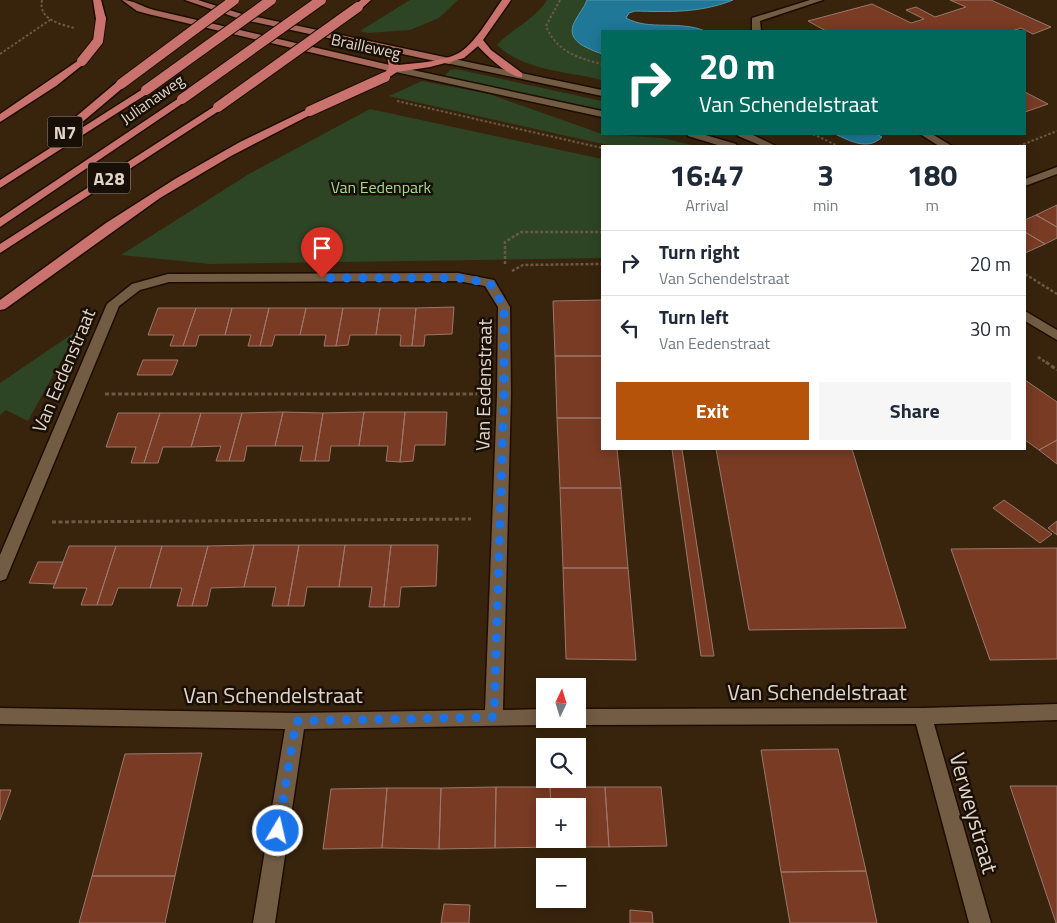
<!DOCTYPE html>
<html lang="en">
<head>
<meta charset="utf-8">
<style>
  :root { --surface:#fff; --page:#f6f6f7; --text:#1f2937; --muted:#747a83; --line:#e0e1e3; --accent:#b45309 }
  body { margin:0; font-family:"Titillium Web",sans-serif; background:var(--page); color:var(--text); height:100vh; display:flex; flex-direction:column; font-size:19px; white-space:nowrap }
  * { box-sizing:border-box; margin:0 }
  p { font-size:16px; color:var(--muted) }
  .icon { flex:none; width:28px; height:28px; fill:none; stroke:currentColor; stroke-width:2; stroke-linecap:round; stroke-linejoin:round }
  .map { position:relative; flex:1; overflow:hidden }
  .side { position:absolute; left:601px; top:145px; width:425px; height:305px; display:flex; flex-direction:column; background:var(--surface); border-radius:0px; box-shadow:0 2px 12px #0003 }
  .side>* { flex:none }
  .hud { position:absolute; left:601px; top:30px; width:425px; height:105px; border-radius:0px; box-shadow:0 2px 12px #0003; background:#00695c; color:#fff; overflow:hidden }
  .needle { width:32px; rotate:4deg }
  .buttons { position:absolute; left:536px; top:678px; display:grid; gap:10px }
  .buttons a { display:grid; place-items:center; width:50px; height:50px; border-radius:0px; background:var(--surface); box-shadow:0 2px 12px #0003; font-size:25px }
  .pin { position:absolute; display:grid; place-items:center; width:42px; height:42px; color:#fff; margin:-51px -21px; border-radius:50% 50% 50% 0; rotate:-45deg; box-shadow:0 0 5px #0007 }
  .pin .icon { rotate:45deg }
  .me { position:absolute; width:55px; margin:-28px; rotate:9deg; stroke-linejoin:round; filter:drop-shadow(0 0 4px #0008) }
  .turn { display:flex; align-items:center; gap:18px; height:105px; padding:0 15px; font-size:22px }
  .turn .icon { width:65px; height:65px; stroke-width:2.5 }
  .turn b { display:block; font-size:35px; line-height:42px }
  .eta { display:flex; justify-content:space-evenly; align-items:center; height:85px; text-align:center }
  .eta b { font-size:30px; font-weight:700; line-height:35px }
  .button { display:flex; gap:10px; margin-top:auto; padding:10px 15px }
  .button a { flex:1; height:58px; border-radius:0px; background:var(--accent); color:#fff; font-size:20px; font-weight:700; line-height:58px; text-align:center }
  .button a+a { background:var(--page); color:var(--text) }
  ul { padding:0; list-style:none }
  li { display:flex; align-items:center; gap:15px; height:65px; padding:0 15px; border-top:1px solid var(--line) }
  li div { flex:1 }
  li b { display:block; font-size:19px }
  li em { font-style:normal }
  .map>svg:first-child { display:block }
</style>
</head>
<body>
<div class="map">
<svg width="1057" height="923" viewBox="0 0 1057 923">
  <rect width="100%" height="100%" fill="#38240d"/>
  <path fill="#2d4524" d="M410,0H458L439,18L410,30L367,33L360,31Z
    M547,0H587L575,21L595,51L602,54V80C568,71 524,71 497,45C511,29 536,19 547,0Z
    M456,69L602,101V110L444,77L450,70Z
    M422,81L489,94L602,134L663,138L695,146H612L389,96Z
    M370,109L602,159V258L211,264L121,255L249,174Z
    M78,330L28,421L6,410L0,415V383Z"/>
  <path fill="#1f7898" stroke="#5a94a6" d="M587,0H733C701,13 669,12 635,11L629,13L626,18C649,31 680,20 705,31H602V54C587,48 564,41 575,21C579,13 584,8 587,0Z
    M835,134H876L882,137C868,151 850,141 835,134Z"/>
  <path fill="#793b24" stroke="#9a786c" d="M950,0H991L1051,27L1033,34L1021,28L1012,31H826L808,21L872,4L911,23L924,19L906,10L916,7L935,17L966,7Z
    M1025,92L1048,104L1025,112Z
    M1057,205V227L1036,215Z
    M1036,215L1057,227V238L1045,244L1025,232V220Z
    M1025,232L1045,244L1025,253Z
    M602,300V356H555L553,301Z
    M454,307L452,334L425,335L424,346H412L416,308Z
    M158,308H196L183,346H170L174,335H148Z
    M196,308H232L225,335H199L196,346H183Z
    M232,308H269L260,346H248L251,335H225Z
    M269,308H306L300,335H275L272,346H260Z
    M306,308H343L336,346H324L326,335H300Z
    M343,308H380L376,335H350L348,345L336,346Z
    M380,308H416L412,346H400L401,335H376Z
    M555,356H602V418H557Z
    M143,360H178L172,375H137Z
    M1025,380L1057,402V440L1039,450L1025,440Z
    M283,412L275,446H247L244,461H229L242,413Z
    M283,412L323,413L315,461H300L303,446H275Z
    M364,412L359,446H331L329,461H315L323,413Z
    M364,412H405L400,462L386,461L388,446H359Z
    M405,412H447L445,445H415L413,461L400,462Z
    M118,413H160L144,463H131L136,447H106Z
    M160,413H201L191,447H163L158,463H144Z
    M201,413H242L229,461H216L221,446L191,447Z
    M557,418H602V449H617L621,488H560Z
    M1057,440V464L1039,450Z
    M672,449H682L714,656H701Z
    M716,449H852L906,628L749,630Z
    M560,488H621L628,568H563Z
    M1004,500L1052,534L1040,543L993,508Z
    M1057,521V535L1048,528Z
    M254,545H299L288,606H272L276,587H244Z
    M254,545L244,587L211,588L207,606H192L208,546Z
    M299,545H345L339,587H307L304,606H288Z
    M345,545H391L384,607H369L372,587H339Z
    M391,545H438L436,586L401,587L399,607H384Z
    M69,546H116L97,605H81L87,588H53Z
    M116,546H162L150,588H118L112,605H97Z
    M162,546H208L192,606H177L182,588H150Z
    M1057,548V659L990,660L951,549Z
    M38,562H63L55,584L29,583Z
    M563,568H628L636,660L566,659Z
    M838,749L866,871L781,872L761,750Z
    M202,753L175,876H92L125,754Z
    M1010,786H1057V923H1056Z
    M496,787L495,848L439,849L441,788Z
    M496,787H550L551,806H545V839H552V847L495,848Z
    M550,787H605L609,847H552V839H578V806H551Z
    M605,787H661L667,846L609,847Z
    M387,788L382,848L323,849L331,789Z
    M387,788H441L439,849L382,848Z
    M0,790H11L0,820Z
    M866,871L877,923H790L781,872Z
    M92,876H175L165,923H79Z
    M444,904L470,905L469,923H441Z
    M630,910L652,912L653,923H630Z"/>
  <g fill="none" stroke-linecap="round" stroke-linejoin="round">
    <defs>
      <path id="minor" d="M810,0H823L760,21L761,31H752V18Z
        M449,58L602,90V96L446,63V59Z
        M394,66L602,111V117L391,71V67Z
        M687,134H702L736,144L737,146H721L688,136Z
        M737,134H751L776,146H762L738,136Z
        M920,134H932L952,146H939Z
        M1057,167V174L1025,186V179Z
        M458,273L494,280L510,307L511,394L503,710L545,709V719H553L552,723L545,725L304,729L275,923H253L285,729L0,724V708L296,713L485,710L497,394L498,307L485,286L458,281L169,282L140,290L119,306L8,574L6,579L0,581V555L107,304L132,284L168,274Z
        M1025,311L1057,330V340L1025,321Z
        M1057,704V720L934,724L991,923H969L916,724L578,725L571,723L570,719H578V709L923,708Z"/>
      <path id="major" d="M122,0C134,0 142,7 154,10L394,66L399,69L394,72L148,14L137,11Z
        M185,0H198L242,14L449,58L454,61L449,64L240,19Z"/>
      <path id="highway" d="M93,0H101L106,19L104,21L101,22L96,19Z
        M361,0H371L361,9H355V5Z
        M502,0H511L483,40L491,50L522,73V77C511,79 485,54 478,46L464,58L430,67L397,72L385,80L380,77L389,68L387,56L381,48L383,46H389L397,56L398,65C417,63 440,62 457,54C474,46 491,15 502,0Z
        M82,58L85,59V63L56,86L0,122V114Z
        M121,81L126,84L125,86L61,140H53L52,138L53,136L117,82Z
        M146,87L151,90L150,92L0,188V180Z
        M182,96L187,99L186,101L0,227V218Z
        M218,104L222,105L223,107L222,109L0,253V244Z
        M310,108L315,111L314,113L231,156L160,198L5,309L0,310V300L106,223L175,179L240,142Z"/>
    </defs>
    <use href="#minor" stroke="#1f0c00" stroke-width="3"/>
    <use href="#major" stroke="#1f0c00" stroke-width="3"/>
    <use href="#highway" stroke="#1f0c00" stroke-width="3"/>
    <path stroke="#6b5945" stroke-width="2" stroke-dasharray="2.5 2" stroke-linecap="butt" d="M42,0C38,19 59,24 74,28
      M560,0L546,26C556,51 577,58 602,64
      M0,54L50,20
      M397,101L602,148
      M813,134L838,146
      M1019,146L1057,131"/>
    <path stroke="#6b5945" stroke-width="2.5" stroke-dasharray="3 2" stroke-linecap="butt" d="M505,264V242L521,232H602
      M512,271L523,265L602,264
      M1025,274L1057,294
      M1038,357L1047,363"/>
    <path stroke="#6b5945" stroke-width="3" stroke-dasharray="4 2.5" stroke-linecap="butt" d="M1046,362L1057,370
      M105,394H477
      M52,522L471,519"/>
    <use href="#minor" fill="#735c44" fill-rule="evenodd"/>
    <use href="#major" fill="#a76a5d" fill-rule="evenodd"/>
    <use href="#highway" fill="#ca736e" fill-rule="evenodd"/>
    <defs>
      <path id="highway-bridge" d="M82,61L98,41L101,19
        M121,84L234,0
        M146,90L271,0
        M182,99L321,0
        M218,107L358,7
        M310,111L385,77"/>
    </defs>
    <use href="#highway-bridge" stroke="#1f0c00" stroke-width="12" stroke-linecap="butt"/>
    <use href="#highway-bridge" stroke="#ca736e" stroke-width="10"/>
  </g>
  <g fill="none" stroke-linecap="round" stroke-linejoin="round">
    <path stroke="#1a73e8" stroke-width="9" stroke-dasharray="0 16.2" d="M278,831L296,721L494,717L504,394V307L490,283L458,278H322"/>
  </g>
  <g text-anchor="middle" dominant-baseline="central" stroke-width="5" stroke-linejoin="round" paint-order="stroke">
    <g font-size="16" fill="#e2d4c7" stroke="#180f06">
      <text transform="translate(366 46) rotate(12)">Brailleweg</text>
      <text transform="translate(152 99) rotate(-35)">Julianaweg</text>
    </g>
    <g font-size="16" fill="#a1dc8b" stroke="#180f06">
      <text x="381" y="187">Van Eedenpark</text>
    </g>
    <g fill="#180f06" stroke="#a5998d" stroke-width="1">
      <rect x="47.5" y="116.5" width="35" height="31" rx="4"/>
      <rect x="88" y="162.5" width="42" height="31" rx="4"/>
    </g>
    <g font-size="18" font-weight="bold" fill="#e2d4c7">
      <text x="65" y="132">N7</text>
      <text x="109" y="178">A28</text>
    </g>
    <g font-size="19" fill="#e2d4c7" stroke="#180f06">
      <text transform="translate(63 370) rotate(-67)">Van Eedenstraat</text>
      <text transform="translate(483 385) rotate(-89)">Van Eedenstraat</text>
    </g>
    <g font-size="22" fill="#e2d4c7" stroke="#180f06">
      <text x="817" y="692">Van Schendelstraat</text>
      <text x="273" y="695">Van Schendelstraat</text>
      <text transform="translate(974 813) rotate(74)">Verweystraat</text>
    </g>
  </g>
</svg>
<div class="buttons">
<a><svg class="needle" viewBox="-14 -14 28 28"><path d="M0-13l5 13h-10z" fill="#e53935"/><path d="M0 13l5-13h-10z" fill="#747a83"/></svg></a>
<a><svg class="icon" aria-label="search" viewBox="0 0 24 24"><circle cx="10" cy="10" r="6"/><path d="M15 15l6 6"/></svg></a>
<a>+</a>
<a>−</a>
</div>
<div class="pin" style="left:322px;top:278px;background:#d93025"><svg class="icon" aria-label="arrive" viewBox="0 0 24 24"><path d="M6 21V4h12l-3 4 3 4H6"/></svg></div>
<svg class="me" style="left:278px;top:831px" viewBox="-20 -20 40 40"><circle r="17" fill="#1a73e8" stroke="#fff" stroke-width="3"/><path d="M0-11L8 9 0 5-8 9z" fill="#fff"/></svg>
<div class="hud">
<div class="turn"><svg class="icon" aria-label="right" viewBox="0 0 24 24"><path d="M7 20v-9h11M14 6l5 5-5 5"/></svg><div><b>20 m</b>Van Schendelstraat</div></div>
</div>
<section class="side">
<div class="eta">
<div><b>16:47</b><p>Arrival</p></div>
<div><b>3</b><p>min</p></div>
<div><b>180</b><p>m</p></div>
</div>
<ul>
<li><svg class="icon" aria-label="right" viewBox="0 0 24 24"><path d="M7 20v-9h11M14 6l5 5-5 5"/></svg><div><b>Turn right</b><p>Van Schendelstraat</p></div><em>20 m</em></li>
<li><svg class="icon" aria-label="left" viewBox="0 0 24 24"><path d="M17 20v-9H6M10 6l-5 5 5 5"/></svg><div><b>Turn left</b><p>Van Eedenstraat</p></div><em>30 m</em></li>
</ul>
<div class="button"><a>Exit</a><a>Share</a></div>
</section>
</div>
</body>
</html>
